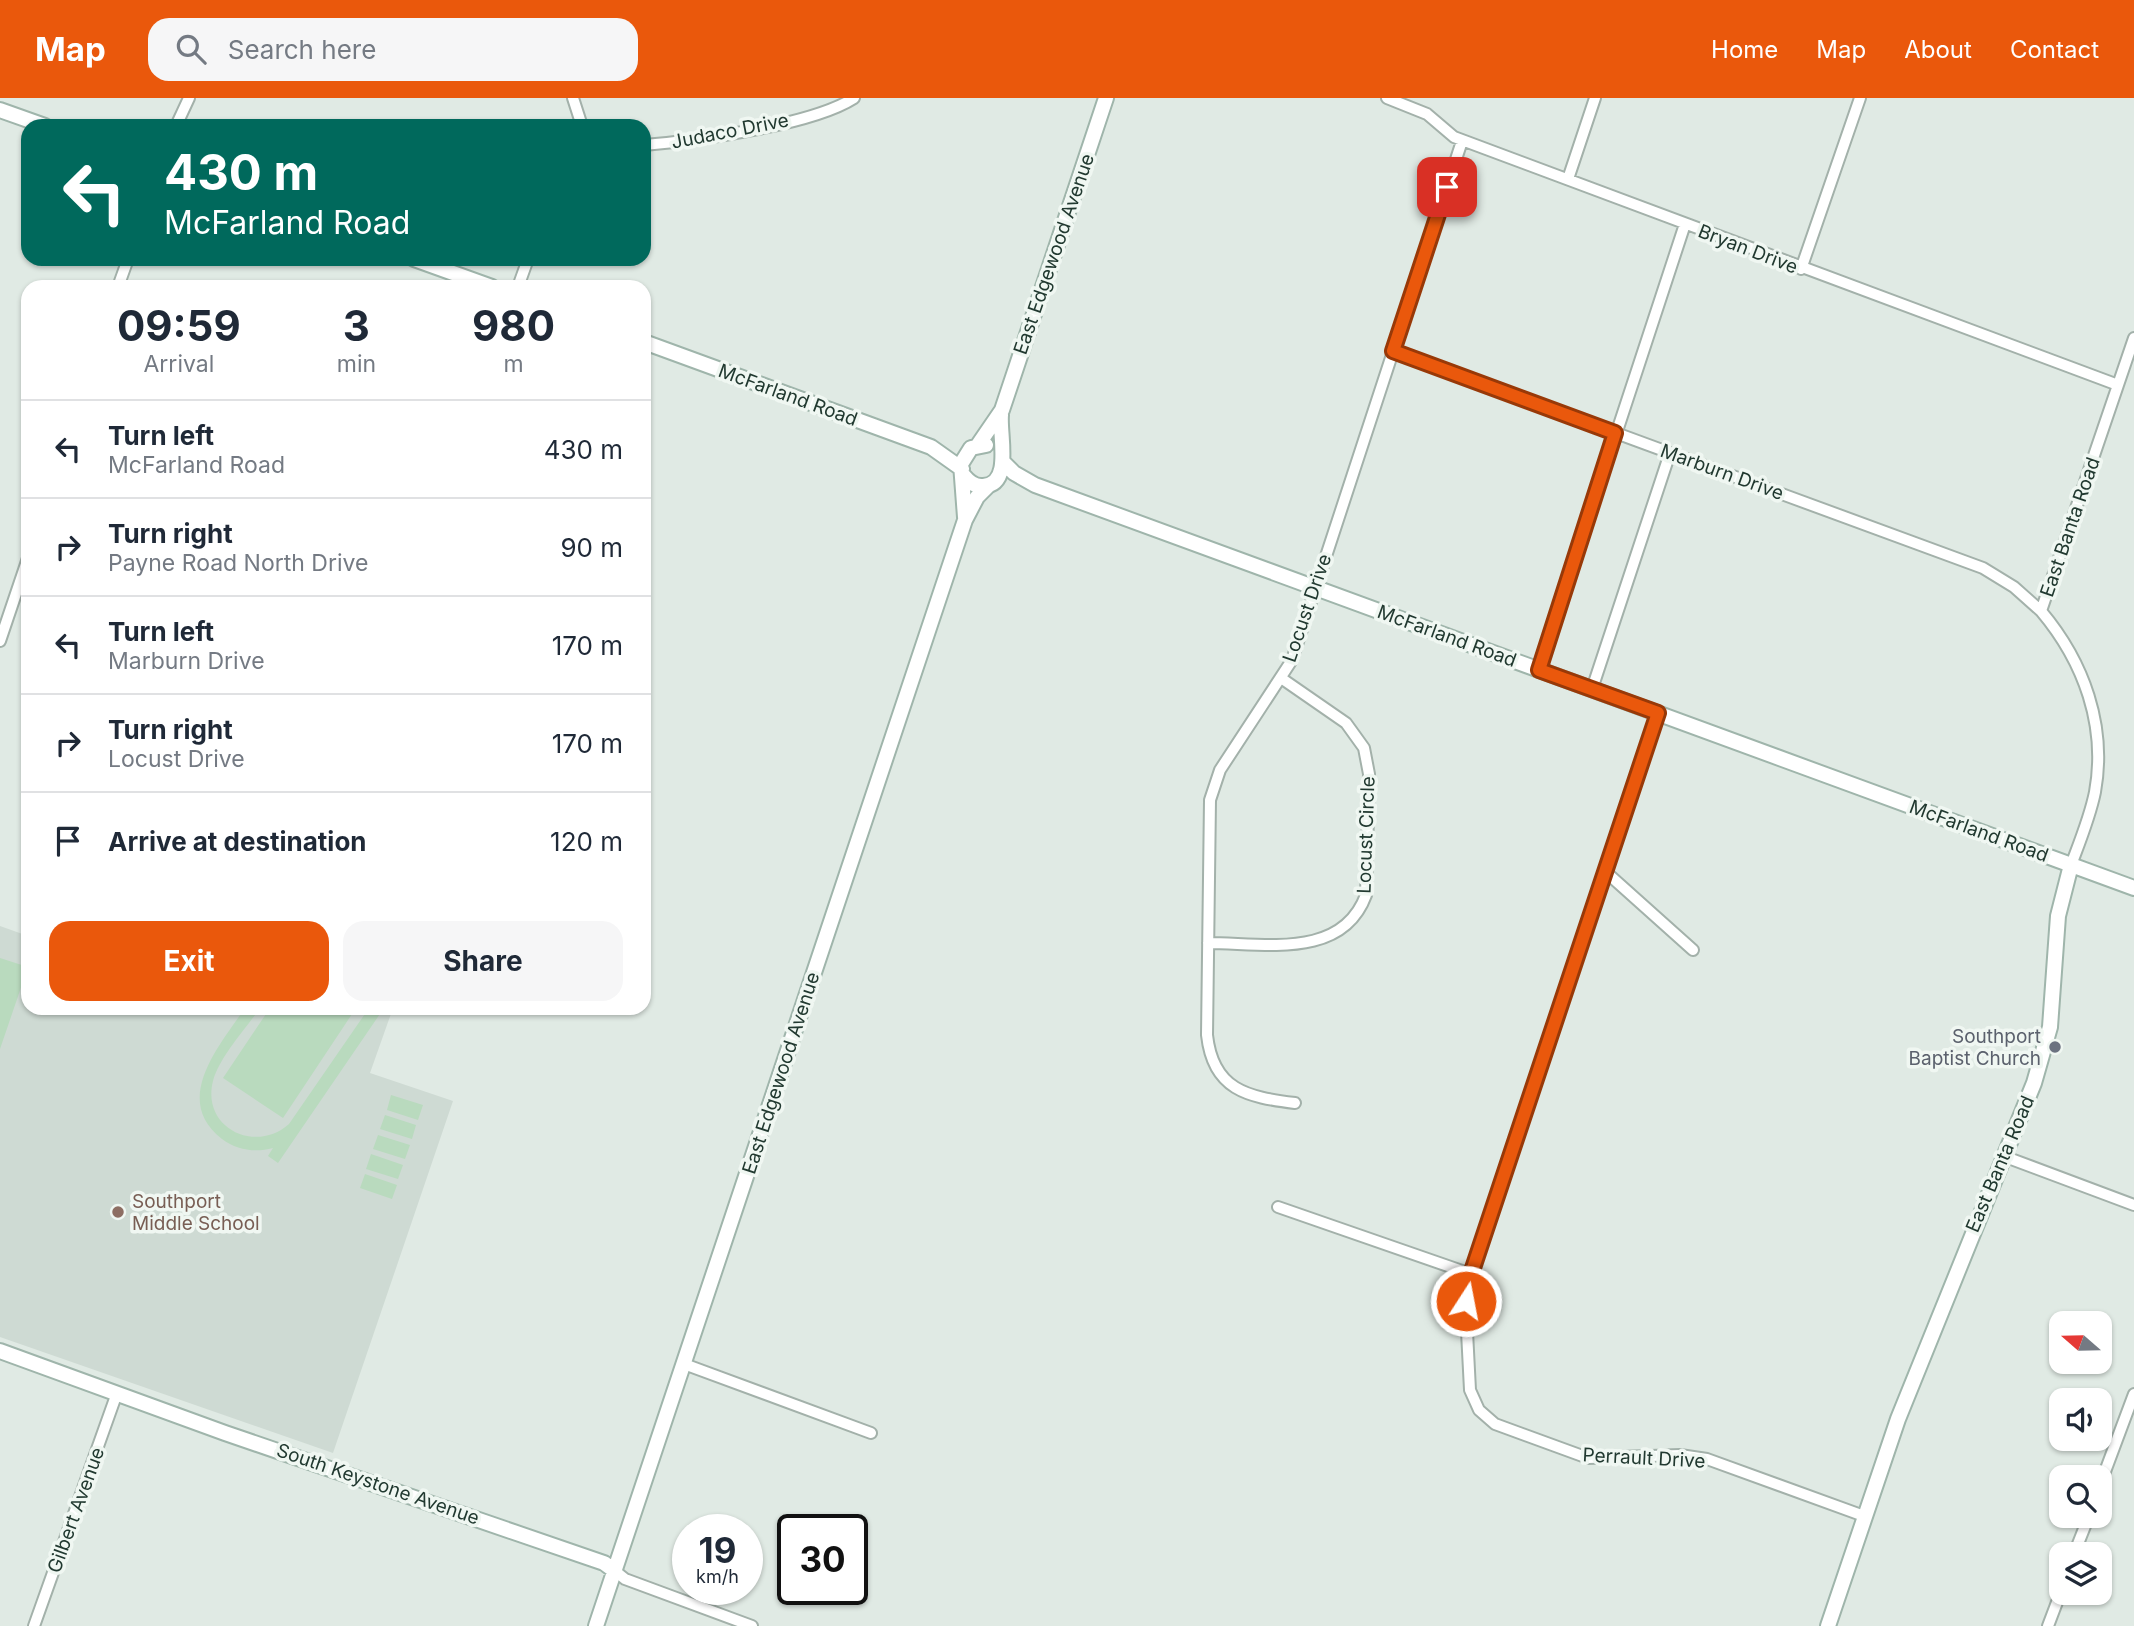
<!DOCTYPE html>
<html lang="en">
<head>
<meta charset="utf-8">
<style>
  :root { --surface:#fff; --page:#f6f6f7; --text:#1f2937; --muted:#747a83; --line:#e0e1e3; --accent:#ea580c }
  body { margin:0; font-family:Inter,sans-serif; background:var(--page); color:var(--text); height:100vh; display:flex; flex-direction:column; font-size:26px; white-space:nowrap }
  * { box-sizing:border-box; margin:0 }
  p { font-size:23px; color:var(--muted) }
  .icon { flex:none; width:38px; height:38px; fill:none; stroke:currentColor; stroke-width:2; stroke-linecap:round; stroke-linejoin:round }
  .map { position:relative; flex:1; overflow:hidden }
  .panel { position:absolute; left:21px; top:182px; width:630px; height:735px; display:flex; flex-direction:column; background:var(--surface); border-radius:21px; box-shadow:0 2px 5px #0004 }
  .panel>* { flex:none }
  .top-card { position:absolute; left:21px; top:21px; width:630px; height:147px; border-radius:21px; box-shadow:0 2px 5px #0004; background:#00695c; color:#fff; overflow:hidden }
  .needle { width:46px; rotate:290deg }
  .fabs { position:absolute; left:2049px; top:1213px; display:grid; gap:14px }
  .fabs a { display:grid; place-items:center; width:63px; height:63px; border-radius:14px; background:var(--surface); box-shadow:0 2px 5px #0004; font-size:35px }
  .speed { position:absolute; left:672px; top:1416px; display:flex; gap:14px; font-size:35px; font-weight:700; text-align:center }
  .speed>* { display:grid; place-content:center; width:91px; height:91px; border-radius:50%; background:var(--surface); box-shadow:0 2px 5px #0004; line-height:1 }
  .speed small { font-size:18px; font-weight:400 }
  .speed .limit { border:4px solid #111; border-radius:10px; background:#fff; color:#111 }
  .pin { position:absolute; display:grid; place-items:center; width:60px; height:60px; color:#fff; margin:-30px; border-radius:14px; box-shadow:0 4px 10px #0006 }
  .me { position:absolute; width:77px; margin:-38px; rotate:11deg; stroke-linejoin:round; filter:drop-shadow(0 0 5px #0008) }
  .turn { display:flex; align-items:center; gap:24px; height:147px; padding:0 28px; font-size:32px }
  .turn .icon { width:91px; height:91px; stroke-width:2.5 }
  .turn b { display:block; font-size:49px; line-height:60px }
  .eta { display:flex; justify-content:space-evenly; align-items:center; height:119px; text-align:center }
  .eta b { font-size:42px; font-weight:700; line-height:49px }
  .primary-button { display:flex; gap:14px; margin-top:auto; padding:14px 28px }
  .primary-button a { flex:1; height:80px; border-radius:21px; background:var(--accent); color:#fff; font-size:28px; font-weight:700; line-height:80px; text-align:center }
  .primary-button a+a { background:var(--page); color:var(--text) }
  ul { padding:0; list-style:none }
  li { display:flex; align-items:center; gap:21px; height:98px; padding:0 28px; border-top:2px solid var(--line) }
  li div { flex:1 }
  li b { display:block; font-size:26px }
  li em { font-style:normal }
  header { display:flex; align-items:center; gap:42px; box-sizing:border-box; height:98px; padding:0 35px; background:var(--accent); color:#fff }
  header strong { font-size:33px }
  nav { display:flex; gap:38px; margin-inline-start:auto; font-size:24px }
  .search { width:490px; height:63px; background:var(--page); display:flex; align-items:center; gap:18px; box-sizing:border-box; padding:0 24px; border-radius:21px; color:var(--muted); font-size:26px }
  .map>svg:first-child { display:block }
</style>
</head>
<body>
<header>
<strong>Map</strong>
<div class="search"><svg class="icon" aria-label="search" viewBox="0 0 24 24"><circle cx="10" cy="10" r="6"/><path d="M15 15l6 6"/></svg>Search here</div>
<nav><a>Home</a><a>Map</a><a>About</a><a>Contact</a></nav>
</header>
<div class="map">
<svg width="2134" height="1528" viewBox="0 0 2134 1528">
  <rect width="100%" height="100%" fill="#e0eae4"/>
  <path fill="#cedad3" d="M0,828L28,838V910H393L370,975L453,1003L333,1355L0,1239Z"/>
  <path fill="#b9dabe" d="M0,860L28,869L0,951Z
    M245,910H260C245,932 220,958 213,983C201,1030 256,1056 289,1026L369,910H384L278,1065L268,1058L273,1050C255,1055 237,1052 222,1041C171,1002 220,947 245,910Z
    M270,910H356L283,1020L223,980Z
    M391,997L423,1007L418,1022L387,1012Z
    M385,1017L416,1027L412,1041L380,1031Z
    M378,1037L410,1047L405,1061L373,1051Z
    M371,1056L403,1067L398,1081L366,1071Z
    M365,1076L397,1087L392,1101L360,1090Z"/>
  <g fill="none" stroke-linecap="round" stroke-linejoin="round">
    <defs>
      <path id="street" d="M573,0L582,28
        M1387,0L1427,16L1454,39L2118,287
        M176,28L189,0
        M644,47C695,43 812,27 854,0
        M1568,81L1595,0
        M1801,171L1860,0
        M118,189L128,161
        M518,189L528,161
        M1393,253L1983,470L2014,489L2041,513
        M0,543L28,460
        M1539,571L1685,126
        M1592,591L1670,355
        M1658,615L1471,1176L1466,1214L1470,1292L1479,1312L1495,1326L1588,1360L1680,1357L1707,1361L1864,1418
        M2071,767C2080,743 2090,719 2095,694C2107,628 2084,564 2041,513L2134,240
        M1607,775L1693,852
        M1208,845C1264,845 1342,862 1366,797L1369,676L1364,650L1346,625L1281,580
        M1295,1005C1247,999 1213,992 1207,937L1210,702L1220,672L1292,562L1462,43
        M2003,1058L2134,1107
        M1278,1109L1471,1176
        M684,1266L871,1335
        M2100,1387L2134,1296
        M2074,1456L2089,1418
        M615,1473L625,1481L752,1528
        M34,1528L117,1295
        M2048,1528L2062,1491"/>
      <path id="secondary" d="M0,12L45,28
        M414,161L492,189
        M644,244L931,349L962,371
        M978,347L1002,312L1106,0
        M1003,364L1014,375L1035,387L2134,790
        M964,378C969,384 975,389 983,388C1013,387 999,337 1001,317
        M965,419L961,366L971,350L986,347
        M0,1253L225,1335L604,1465L615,1473
        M596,1528L965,422L977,399L988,388
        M1828,1528L1898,1321L2034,985L2050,929L2058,818L2071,767"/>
    </defs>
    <use href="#street" stroke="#a3b1aa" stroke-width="14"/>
    <use href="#secondary" stroke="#9fb5ab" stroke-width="18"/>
    <use href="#street" stroke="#fff" stroke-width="10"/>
    <use href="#secondary" stroke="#fff" stroke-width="14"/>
  </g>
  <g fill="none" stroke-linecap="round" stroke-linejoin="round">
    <defs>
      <path id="route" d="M1447,89L1393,253L1615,335L1539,572L1658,615L1471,1176L1466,1203"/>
    </defs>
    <use href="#route" stroke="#983908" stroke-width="18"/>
    <use href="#route" stroke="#ea580c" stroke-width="12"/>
  </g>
  <circle fill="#6b7280" stroke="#f0f7f2" stroke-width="2.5" cx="2055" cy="949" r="7"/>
  <circle fill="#8d6e63" stroke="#f0f7f2" stroke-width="2.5" cx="118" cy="1114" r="7"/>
  <g text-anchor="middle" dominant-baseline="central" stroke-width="7" stroke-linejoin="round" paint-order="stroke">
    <g font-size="19" fill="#213930" stroke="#f0f7f2">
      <text transform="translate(730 33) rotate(-11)">Judaco Drive</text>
      <text transform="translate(1748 151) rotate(21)">Bryan Drive</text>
      <text transform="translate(1054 156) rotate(-71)">East Edgewood Avenue</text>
      <text transform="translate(788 297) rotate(20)">McFarland Road</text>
      <text transform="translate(1722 374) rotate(20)">Marburn Drive</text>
      <text transform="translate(2070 429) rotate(-71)">East Banta Road</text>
      <text transform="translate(1307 510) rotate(-71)">Locust Drive</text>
      <text transform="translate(1447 538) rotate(20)">McFarland Road</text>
      <text transform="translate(1979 733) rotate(20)">McFarland Road</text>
      <text transform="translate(1366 737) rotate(-88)">Locust Circle</text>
      <text transform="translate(781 975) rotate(-72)">East Edgewood Avenue</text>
      <text transform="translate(2000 1066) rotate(-67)">East Banta Road</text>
      <text transform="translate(1644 1360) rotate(3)">Perrault Drive</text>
      <text transform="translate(378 1386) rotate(19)">South Keystone Avenue</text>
      <text transform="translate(76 1412) rotate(-70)">Gilbert Avenue</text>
    </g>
    <g font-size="19" fill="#5b616d" stroke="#f0f7f2" text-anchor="end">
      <text x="2041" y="938">Southport<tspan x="2041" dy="22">Baptist Church</tspan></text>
    </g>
    <g font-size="19" fill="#785e54" stroke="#f0f7f2" text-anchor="start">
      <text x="132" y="1103">Southport<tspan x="132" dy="22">Middle School</tspan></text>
    </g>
  </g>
</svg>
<div class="fabs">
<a><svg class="needle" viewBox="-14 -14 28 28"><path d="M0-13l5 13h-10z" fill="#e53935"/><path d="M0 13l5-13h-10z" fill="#747a83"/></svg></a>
<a><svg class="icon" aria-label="sound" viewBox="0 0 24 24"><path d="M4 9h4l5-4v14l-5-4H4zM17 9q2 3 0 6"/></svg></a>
<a><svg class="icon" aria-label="search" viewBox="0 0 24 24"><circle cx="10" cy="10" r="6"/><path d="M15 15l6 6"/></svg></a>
<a><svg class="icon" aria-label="layers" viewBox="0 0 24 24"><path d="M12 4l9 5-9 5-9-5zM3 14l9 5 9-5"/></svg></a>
</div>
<div class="speed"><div>19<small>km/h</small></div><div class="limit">30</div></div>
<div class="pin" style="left:1447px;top:89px;background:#d93025"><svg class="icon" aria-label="arrive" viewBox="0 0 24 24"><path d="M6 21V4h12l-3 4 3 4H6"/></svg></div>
<svg class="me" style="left:1466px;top:1203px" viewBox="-20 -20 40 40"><circle r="17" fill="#ea580c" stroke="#fff" stroke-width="3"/><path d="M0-11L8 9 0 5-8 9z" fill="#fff"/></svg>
<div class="top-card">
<div class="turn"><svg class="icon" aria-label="left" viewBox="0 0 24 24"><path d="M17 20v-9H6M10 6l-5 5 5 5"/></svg><div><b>430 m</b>McFarland Road</div></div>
</div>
<section class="panel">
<div class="eta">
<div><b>09:59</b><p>Arrival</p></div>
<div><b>3</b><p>min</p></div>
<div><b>980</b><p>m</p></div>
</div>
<ul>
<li><svg class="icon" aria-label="left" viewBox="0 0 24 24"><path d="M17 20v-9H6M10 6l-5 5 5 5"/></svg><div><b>Turn left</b><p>McFarland Road</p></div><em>430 m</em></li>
<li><svg class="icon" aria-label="right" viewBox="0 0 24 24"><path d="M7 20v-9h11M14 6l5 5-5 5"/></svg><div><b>Turn right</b><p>Payne Road North Drive</p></div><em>90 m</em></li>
<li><svg class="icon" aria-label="left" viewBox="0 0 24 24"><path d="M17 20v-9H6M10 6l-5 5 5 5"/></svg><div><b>Turn left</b><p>Marburn Drive</p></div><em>170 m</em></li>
<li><svg class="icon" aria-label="right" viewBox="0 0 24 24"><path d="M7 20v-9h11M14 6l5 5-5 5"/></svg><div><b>Turn right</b><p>Locust Drive</p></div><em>170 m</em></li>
<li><svg class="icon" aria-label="arrive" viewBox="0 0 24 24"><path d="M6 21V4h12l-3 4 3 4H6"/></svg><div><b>Arrive at destination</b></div><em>120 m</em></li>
</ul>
<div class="primary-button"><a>Exit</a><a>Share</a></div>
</section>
</div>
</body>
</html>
